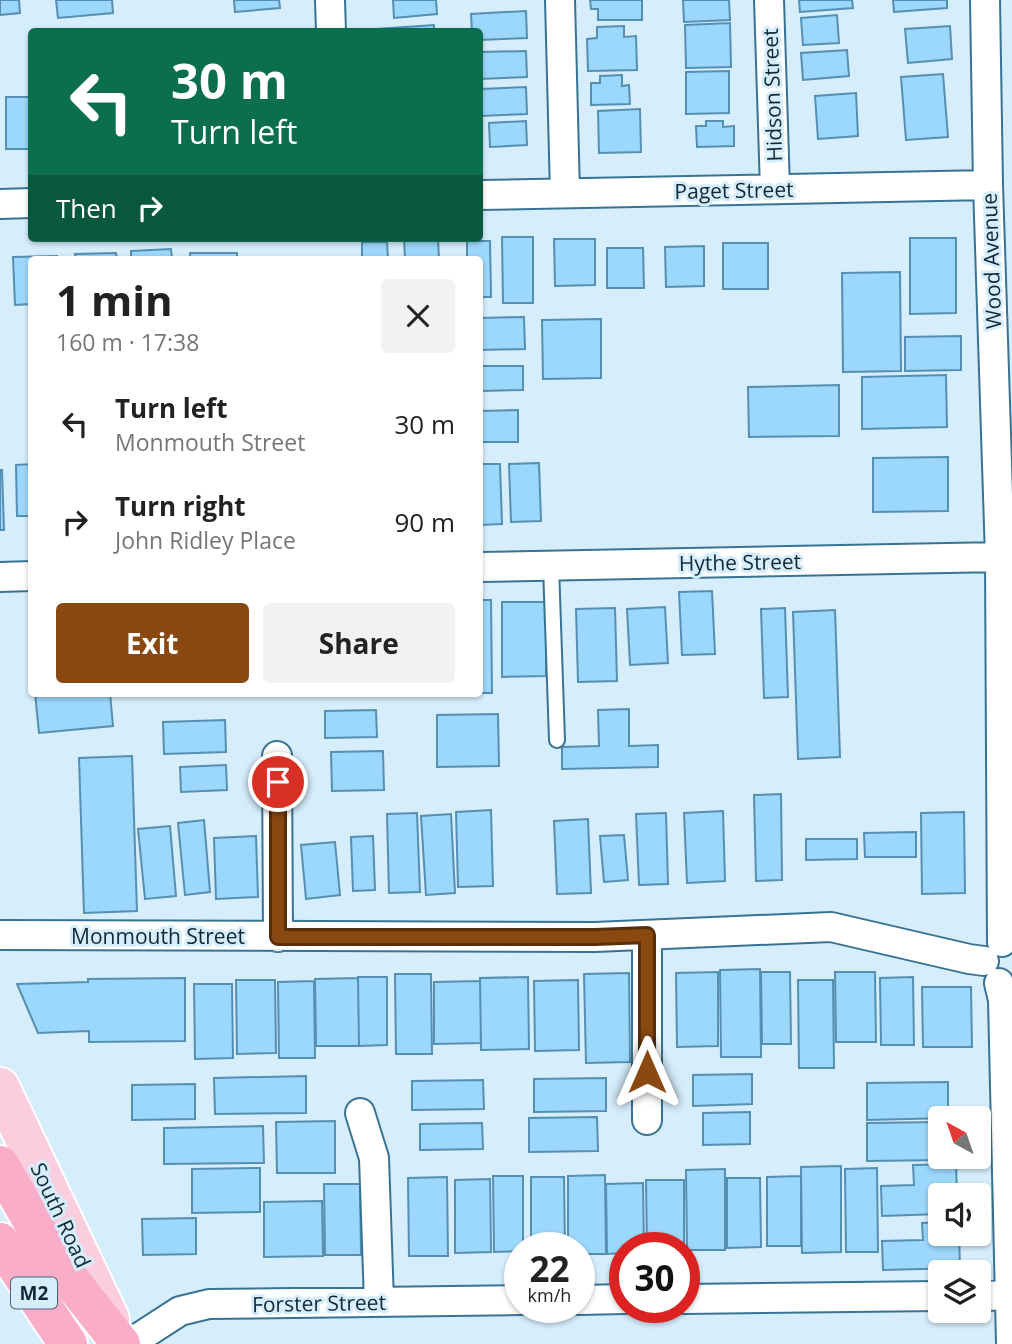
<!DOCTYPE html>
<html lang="en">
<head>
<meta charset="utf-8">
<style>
  :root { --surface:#fff; --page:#f2f2f2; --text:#222; --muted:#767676; --accent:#894911 }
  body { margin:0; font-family:"Open Sans",sans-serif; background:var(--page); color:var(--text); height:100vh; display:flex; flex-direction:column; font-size:26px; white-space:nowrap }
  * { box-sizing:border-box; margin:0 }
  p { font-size:23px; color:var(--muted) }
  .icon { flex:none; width:38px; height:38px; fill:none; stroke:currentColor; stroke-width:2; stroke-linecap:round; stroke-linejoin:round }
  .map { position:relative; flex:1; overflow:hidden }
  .drawer { position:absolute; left:28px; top:256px; width:455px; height:441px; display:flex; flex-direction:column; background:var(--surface); border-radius:7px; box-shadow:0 2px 5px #0004 }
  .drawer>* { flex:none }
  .guide { position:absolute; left:28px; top:28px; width:455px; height:214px; border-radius:7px; box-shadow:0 2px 5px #0004; background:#0b6e4f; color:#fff; overflow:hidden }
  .needle { width:46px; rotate:320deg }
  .fabs { position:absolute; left:928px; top:1106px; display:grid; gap:14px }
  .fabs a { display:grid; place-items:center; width:63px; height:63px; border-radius:7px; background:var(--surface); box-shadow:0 2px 5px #0004; font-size:35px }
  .speed { position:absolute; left:504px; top:1232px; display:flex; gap:14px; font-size:35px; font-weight:700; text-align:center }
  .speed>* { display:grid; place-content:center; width:91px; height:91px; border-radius:50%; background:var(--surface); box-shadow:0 2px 5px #0004; line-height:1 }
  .speed small { font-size:18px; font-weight:400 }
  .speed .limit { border:10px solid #d22; background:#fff; color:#111 }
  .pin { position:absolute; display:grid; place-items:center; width:60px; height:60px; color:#fff; margin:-30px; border:4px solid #fff; border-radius:50%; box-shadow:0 2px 7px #0007 }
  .me { position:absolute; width:77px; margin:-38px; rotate:0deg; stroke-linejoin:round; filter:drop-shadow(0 0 5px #0008) }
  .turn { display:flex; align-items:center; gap:24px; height:147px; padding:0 28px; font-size:32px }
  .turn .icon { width:91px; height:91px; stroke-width:2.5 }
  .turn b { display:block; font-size:49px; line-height:60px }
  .then { display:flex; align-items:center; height:66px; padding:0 28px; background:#0003; gap:14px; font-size:26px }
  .round { display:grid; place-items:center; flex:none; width:74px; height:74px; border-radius:7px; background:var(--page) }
  .summary { display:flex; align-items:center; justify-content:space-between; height:119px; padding:0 28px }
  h1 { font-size:42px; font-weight:700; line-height:52px }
  .cta { display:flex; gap:14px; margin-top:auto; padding:14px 28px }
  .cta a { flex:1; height:80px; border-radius:7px; background:var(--accent); color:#fff; font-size:28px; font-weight:700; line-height:80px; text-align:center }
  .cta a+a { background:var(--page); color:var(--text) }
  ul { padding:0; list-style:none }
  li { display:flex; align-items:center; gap:21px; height:98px; padding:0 28px }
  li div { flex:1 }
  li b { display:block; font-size:26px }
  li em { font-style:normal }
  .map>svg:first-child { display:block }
</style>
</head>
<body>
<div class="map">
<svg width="1012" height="1344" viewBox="0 0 1012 1344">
  <rect width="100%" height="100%" fill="#d6edfc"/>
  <path fill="#9cd8fc" stroke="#558fb1" stroke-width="2" d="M0,0H19L20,13L0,15Z
    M56,0H112L113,13L58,18Z
    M234,0H279L280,8L235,12Z
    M393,0H436L437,14L394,18Z
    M590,0H642V20H598V9H591Z
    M683,0H729L730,20L684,22Z
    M799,0H852L853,8L800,12Z
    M893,0H947V8L894,12Z
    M526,11L527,38L480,40V32H472L471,14Z
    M837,15L839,43L803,45L801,18Z
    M730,23L731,67L686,68L685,25Z
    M434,25V32H377V29Z
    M624,26V37L636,36L637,70L588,71L587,39L597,38V27Z
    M950,26L952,59L908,63L905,29Z
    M847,50L849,76L803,80L801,53Z
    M526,51L527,77L480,79V52Z
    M729,71V113L686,114V72Z
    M943,74L948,137L906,140L901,77Z
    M622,75V86L629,85L630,104L591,105V83H600V76Z
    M526,87L527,114L480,116V89Z
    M856,93L858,136L818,139L815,96Z
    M6,97H32V149H6Z
    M640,109L641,152L599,153L598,111Z
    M526,121L527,145L490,147L489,123Z
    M706,121H723V127L734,126V146L697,147L696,126H706Z
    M502,237H533V303H503Z
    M404,238H438L439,259H405Z
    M910,238H956V313L910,314Z
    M554,239H595V285L555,286Z
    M467,241H490L491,297H480V259H467Z
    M362,242H387L388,259H362Z
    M723,243H768V289H723Z
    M704,246V286L666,287L665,247Z
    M607,248H643L644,288H607Z
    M171,249L172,259H131V251Z
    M116,253L117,259H76L75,254Z
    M190,253H237V259H190Z
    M57,256V259H32V304L15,305L13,257Z
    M900,272L901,371L843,372L842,273Z
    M524,317L525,349L480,350V318Z
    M601,319V378L543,379L542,320Z
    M961,336V370L905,371V337Z
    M480,366H523V390L480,391Z
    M946,375L947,427L862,429V377Z
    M839,385V436L749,437L748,387Z
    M518,410V442H480V411Z
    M948,457V511L873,512V458Z
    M539,463L541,521L511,522L509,464Z
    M32,464V516H17L16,465Z
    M480,464H500L502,524L480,525Z
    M0,470H2L4,530H0Z
    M712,591L715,654L682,655L679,592Z
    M480,600H491L492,693H480Z
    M502,602H546V676L502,677Z
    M665,607L668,663L630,665L627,609Z
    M615,608L617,681L578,682L576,609Z
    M785,608L788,697L764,698L761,609Z
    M835,610L840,757L798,759L793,612Z
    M35,693H110L113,726L39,733Z
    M629,709V746L658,745V767L562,769V747L599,746L598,710Z
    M376,710L377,737L325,738V711Z
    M498,714L499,766L437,767V715Z
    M225,720L226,752L164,754L163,722Z
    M383,751L384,790L332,791L331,752Z
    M132,756L137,911L84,913L79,758Z
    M226,765L227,790L181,792L180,767Z
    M781,794L782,880L756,881L754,795Z
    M491,810L493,886L458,887L456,812Z
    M723,811L725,881L687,883L684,813Z
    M964,812L965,893L922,894L921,813Z
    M417,813L420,892L389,893L387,814Z
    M666,813L668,884L639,885L636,814Z
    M451,814L455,893L426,895L421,816Z
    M588,819L591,893L557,894L554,821Z
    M204,820L210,892L185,895L178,823Z
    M170,826L176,896L145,899L138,829Z
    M916,832V857H865L864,833Z
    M624,835L628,880L604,882L600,836Z
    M256,836L258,897L216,899L214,838Z
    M373,836L375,890L353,891L351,837Z
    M806,839H857V859L806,860Z
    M335,842L340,895L306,899L301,845Z
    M760,969L761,1057H721L720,970Z
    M718,972V1046L677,1047L676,973Z
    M761,972H790L791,1044H762Z
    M835,972H875L876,1042H836Z
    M629,973L630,1062L586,1063L584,974Z
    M395,974H431L432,1054H396Z
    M358,977H387V1045L359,1046Z
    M528,977L529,1049L481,1050L480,978Z
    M913,977L914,1045H881L880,978Z
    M185,978V1041L89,1042V1031L38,1033L17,984L88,982V979Z
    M358,978L359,1046H316L315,979Z
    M236,980H275L276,1053L237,1054Z
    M578,980L579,1050L535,1051L534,981Z
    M798,980H833L834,1068H799Z
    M314,981L315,1058H279L278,982Z
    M480,981L481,1043L434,1044V982Z
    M194,984H232L233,1058L195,1059Z
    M922,987H971L972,1047H923Z
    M752,1074V1104L693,1106V1075Z
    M306,1076V1113L215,1114L214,1078Z
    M606,1078V1111L534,1112V1079Z
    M483,1080L484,1109L412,1110V1081Z
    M948,1082V1118L867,1120V1083Z
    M195,1084V1119L132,1120V1085Z
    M750,1112V1144L703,1145V1113Z
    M597,1117L598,1151L529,1152V1118Z
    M335,1121V1173H277L276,1122Z
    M940,1122V1157H946V1160L867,1161V1123Z
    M482,1123L483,1149L420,1150V1124Z
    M263,1126L264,1163L164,1164V1128Z
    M956,1164L957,1195H940V1214L882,1216L881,1186L914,1185L913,1165Z
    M841,1166V1252L802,1253L801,1167Z
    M260,1168V1212L192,1213V1169Z
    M877,1168L878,1252H846L845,1169Z
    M725,1169V1250H687L686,1170Z
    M605,1175L606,1254H579V1248H568V1176Z
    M493,1176H523V1248H520V1251L494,1252Z
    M801,1176V1246H767V1177Z
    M447,1177L448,1256H409L408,1178Z
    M531,1177H564L565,1248H531Z
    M727,1178H760L761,1247L727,1248Z
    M490,1179L491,1252L455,1253V1180Z
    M646,1180H684V1247L647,1248Z
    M643,1183L644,1248H625V1253L607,1254L606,1184Z
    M324,1184H360L361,1255H325Z
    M322,1201L323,1256L264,1257V1202Z
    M196,1218V1254L143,1255L142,1219Z
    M940,1222V1234H959L960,1268L883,1270L882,1241L923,1240L922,1223Z"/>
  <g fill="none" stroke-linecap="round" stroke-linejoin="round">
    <defs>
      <path id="lane" d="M551,566L557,740"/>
      <path id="street" d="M330,0L331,32
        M560,0L565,193
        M769,0L775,189
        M985,0L988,185L1000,557L1002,942
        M480,195L988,185
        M0,204L32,203
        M480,567L1000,557
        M0,577L32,576
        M277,756L278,937
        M0,935L595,937L831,927L969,959L984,961
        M647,935V1120
        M999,983L1003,1000L1011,1344
        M360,1113L374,1158L379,1302
        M978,1296L1010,1295
        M684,1299L940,1296
        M579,1300L625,1299
        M129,1344L180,1311L209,1304L520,1300"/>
      <path id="primary" d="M0,1087L110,1319"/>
      <path id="highway" d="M0,1165L53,1258L121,1344
        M0,1242L68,1344"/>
    </defs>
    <use href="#lane" stroke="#397393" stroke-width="18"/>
    <use href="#street" stroke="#397393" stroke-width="32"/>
    <use href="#primary" stroke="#fff" stroke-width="42"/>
    <use href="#highway" stroke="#fff" stroke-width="42"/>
    <use href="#lane" stroke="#fff" stroke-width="14"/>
    <use href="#street" stroke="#fff" stroke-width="28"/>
    <use href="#primary" stroke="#fbcedf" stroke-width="38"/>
    <use href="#highway" stroke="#f9adc9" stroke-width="38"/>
  </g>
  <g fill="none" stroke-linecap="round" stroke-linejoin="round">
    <defs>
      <path id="route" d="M278,782V937H595L647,935V1072"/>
    </defs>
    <use href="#route" stroke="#592f0b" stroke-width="18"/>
    <use href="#route" stroke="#894911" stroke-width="12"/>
  </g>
  <g text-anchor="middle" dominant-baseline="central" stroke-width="6" stroke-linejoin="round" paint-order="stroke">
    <rect fill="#d6edfc" stroke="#4b6471" stroke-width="2" x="11" y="1277.5" width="46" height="31" rx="5"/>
    <g font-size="19" font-weight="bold" fill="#102936">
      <text x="34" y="1293">M2</text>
    </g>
    <g font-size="21" fill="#102936" stroke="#d6edfc">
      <text transform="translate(772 95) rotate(-92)">Hidson Street</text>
      <text transform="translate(734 190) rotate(-1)">Paget Street</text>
      <text transform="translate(991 261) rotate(-92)">Wood Avenue</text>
      <text transform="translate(740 562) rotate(-1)">Hythe Street</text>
      <text x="158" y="936">Monmouth Street</text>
      <text transform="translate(61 1215) rotate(65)">South Road</text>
      <text transform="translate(319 1303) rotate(-1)">Forster Street</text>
    </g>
  </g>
</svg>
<div class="fabs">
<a><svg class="needle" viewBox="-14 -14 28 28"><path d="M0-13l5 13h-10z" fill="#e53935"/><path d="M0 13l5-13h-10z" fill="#767676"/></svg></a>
<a><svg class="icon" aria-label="sound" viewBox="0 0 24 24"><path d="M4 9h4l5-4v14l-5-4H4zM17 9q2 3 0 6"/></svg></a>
<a><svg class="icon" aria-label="layers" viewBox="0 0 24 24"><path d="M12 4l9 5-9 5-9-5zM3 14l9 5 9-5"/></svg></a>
</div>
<div class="speed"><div>22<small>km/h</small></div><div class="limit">30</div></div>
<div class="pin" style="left:278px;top:782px;background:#d93025"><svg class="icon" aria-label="arrive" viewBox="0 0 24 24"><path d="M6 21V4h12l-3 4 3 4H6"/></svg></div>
<svg class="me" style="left:647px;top:1072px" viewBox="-20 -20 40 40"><path d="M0-17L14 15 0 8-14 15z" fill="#894911" stroke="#fff" stroke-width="4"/></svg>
<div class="guide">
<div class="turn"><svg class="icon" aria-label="left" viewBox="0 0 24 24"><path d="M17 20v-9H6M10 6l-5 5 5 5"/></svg><div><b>30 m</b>Turn left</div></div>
<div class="then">Then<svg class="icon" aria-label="right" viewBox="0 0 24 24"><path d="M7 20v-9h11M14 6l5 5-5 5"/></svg></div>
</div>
<section class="drawer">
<div class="summary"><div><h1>1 min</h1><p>160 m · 17:38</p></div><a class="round"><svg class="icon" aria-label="close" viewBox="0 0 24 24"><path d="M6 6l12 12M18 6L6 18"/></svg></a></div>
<ul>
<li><svg class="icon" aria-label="left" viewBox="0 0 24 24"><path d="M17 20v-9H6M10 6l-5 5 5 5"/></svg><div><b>Turn left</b><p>Monmouth Street</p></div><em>30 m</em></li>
<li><svg class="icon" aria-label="right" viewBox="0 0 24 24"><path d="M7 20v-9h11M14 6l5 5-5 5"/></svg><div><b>Turn right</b><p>John Ridley Place</p></div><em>90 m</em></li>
</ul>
<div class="cta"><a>Exit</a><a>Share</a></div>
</section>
</div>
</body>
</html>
